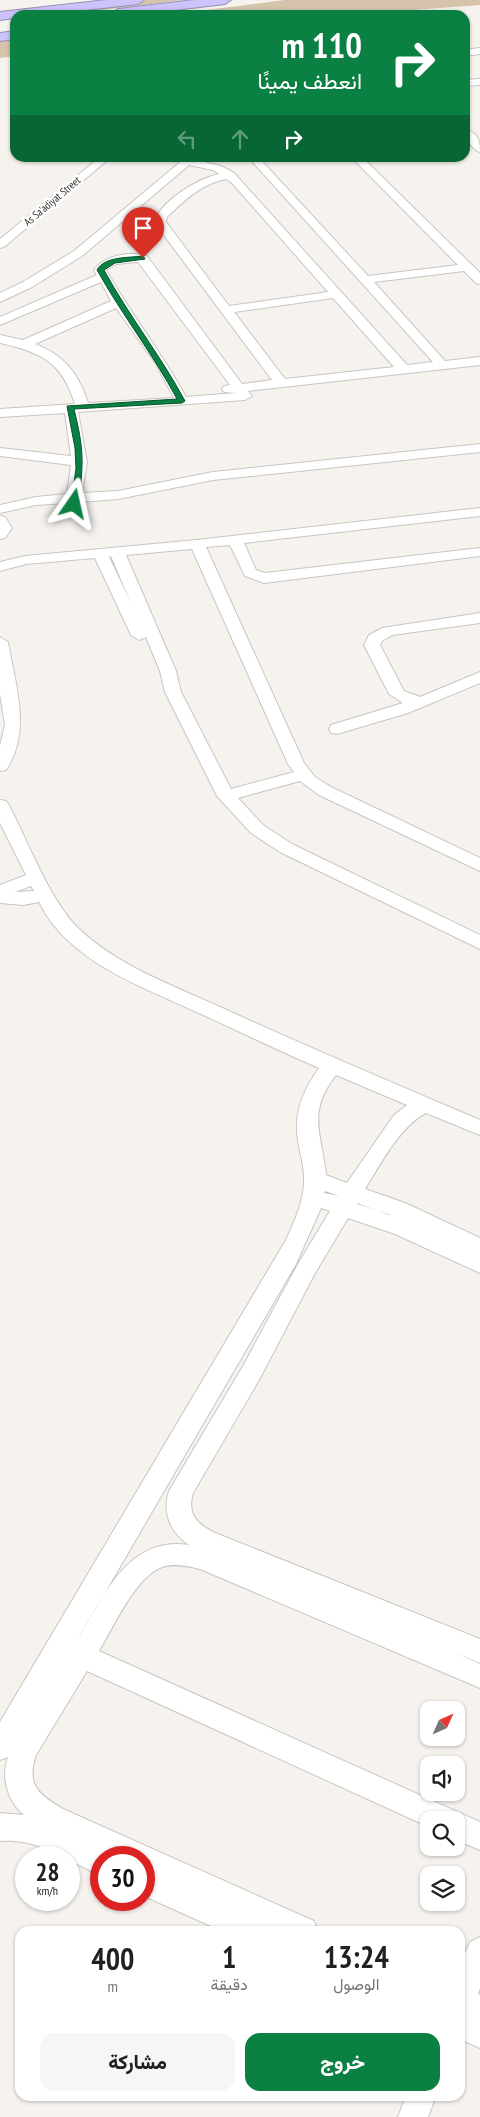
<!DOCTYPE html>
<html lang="ar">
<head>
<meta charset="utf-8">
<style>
  :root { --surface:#fff; --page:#f6f6f6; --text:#202124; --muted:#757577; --accent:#0b8043 }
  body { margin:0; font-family:"PT Sans Narrow",Vazirmatn,sans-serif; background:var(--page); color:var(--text); direction:rtl; height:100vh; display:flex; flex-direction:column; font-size:19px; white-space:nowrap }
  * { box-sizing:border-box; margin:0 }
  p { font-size:16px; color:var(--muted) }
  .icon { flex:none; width:28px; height:28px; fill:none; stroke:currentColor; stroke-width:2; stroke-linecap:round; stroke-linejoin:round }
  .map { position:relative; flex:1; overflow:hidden; direction:ltr }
  .sheet { position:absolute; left:15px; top:1926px; width:450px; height:175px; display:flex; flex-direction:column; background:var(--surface); border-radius:15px; box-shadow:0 1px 4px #0004; direction:rtl }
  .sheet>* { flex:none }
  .top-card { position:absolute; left:10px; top:10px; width:460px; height:152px; border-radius:15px; box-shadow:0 1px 4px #0004; direction:rtl; background:#0b8043; color:#fff; overflow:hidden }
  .needle { width:32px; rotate:45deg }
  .controls { position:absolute; left:420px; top:1701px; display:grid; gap:10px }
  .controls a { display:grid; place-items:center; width:45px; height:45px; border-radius:10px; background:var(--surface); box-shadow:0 1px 4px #0004; font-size:25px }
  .speed { position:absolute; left:15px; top:1846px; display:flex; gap:10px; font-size:25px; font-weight:700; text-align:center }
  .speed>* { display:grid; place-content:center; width:65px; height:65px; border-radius:50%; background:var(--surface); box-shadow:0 1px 4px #0004; line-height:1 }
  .speed small { font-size:12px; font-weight:400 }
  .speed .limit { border:8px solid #d22; background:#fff; color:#111 }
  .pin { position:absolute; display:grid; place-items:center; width:42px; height:42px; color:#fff; margin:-51px -21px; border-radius:50% 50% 50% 0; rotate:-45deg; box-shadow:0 0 5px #0007 }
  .pin .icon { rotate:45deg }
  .me { position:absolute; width:55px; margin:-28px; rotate:11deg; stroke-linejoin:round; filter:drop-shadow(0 0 4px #0008) }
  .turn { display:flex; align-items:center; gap:18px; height:105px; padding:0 25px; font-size:22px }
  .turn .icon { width:65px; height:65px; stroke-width:2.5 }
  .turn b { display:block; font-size:35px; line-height:42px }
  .lanes { display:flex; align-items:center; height:48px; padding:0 25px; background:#0003; justify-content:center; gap:25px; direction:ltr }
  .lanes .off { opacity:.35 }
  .eta { display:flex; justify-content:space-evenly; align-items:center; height:85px; text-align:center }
  .eta b { font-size:30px; font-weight:800; line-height:35px }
  .primary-button { display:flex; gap:10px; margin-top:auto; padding:10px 25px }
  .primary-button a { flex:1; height:58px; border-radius:15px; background:var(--accent); color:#fff; font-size:20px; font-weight:800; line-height:58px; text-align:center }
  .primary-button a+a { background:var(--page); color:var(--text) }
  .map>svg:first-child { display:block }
</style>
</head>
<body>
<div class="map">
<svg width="480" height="2117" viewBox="0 0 480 2117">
  <rect width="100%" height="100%" fill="#f6f2ee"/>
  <path fill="#d5c3ac" d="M148,0H183L63,15H26Z
    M285,0H480V5L346,15H168Z
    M15,38V56L0,58V40Z"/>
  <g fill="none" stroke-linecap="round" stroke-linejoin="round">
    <defs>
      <path id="minor" d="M480,48V54L465,56V50Z
        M480,79V85L465,86V80Z
        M465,129C478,133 480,140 480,152C472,150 465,136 465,129Z
        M99,158H110L4,247L0,248V239Z
        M185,158H196L195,160L221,166L234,173L407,365L433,362L249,158H259L368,276L458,265L352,158H363L480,273V284L476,283L464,271L374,282L445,361L480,357V365L248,391L252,396L245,400L78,412L87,462L82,493L118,491L213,472L480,444V452L213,480L118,499L80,502L78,507H68L66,503L36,505L0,513V505L36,497L67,494L71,465L0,456V448L71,456L65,413L0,417V409L75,404C62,362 41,352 0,343V335L23,340L111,301L101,282L0,325V317L97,275L94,270C105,255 130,251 147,256L242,384L272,380L154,222C162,200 197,179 219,174L213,170L189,165L82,256L32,287L0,302V293L23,282L74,251ZM226,179L232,183L328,292L229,306L166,222L167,217C185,200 201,184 226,179ZM138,262L230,385L224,386L222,389L224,392L236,393L186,397C162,353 131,314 106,270L116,264ZM333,298L394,367L285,379L234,312ZM116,308L156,364L174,398L88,403C79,374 64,355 35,344Z
        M480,508V516L244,543L256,570L265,573L480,548V556L264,583L245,576L230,545L206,547L304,763L315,777L331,787L480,858V871L319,795L300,781L238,798L263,825L292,844L480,935V949L280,852L251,833L217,796L165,692L160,671L146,637L139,640L131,635L95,558L26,564L0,571V562L25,556L197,540ZM192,549L288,764L294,772L231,789L181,692L176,671L126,555ZM111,556L131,603L109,557Z
        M0,516L5,517L12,528L5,538L0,539Z
        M480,613V623L392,635L382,641L380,645L404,691L420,697L480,672V683L408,713L337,734L331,733L329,729L331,725L403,703L389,694L364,645L369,635L382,628Z
        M0,637L8,642C15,683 32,732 6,770L0,771V746L5,725L0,694Z
        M0,800L6,801L9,805C28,842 50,901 79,929C118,966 170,984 218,1006C305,1046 393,1083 480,1120V1135L426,1113C400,1126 380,1165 365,1189L405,1203L480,1238V1273L395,1234L348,1218L314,1275L259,1380L193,1493C187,1513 196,1523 213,1532L480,1639V1663L456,1653L480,1664V1688L200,1569C188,1566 174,1563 162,1567C135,1577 113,1628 99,1651L480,1822V1850L456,1840V1820H429V1827L87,1671L36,1755C26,1785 38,1794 63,1809L314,1921L318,1931H222L144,1896V1858H101V1876L69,1860V1858C59,1858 51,1852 43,1848C29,1842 15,1840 0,1841V1813L24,1815C7,1801 1,1777 8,1757L0,1760V1722L286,1240C295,1220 305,1199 304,1177C304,1164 299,1152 298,1139C293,1113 304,1089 319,1068C279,1051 241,1032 201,1014C144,987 69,963 39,902L23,905L0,903V885L26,875L0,823ZM31,886L34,891L15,892ZM336,1075L407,1105L394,1115L347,1183L326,1175C322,1134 306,1113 336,1075ZM325,1191L339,1196L324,1193ZM357,1203L389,1215H391L357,1204ZM321,1208L330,1211L298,1264L243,1366L169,1491C162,1513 170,1532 189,1545C128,1536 104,1596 78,1639L296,1264Z
        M480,1937V1988L478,1994L480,1995V2048L460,2039V1965L470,1942Z
        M406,2096H436L428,2117H398Z"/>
      <path id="highway" d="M106,0H144L138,4L41,15H15V18L0,20V12Z
        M194,0H231L225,4L133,15H113L112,13L118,9Z
        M15,31V39L0,41V33Z"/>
    </defs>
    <use href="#minor" stroke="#c9c6c2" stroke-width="2"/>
    <use href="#highway" stroke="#9690b4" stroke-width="2"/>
    <use href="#minor" fill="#fff" fill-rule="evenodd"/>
    <use href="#highway" fill="#ccc3fb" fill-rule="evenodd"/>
  </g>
  <path fill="#0b8043" stroke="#07532c" d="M143,256L145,259L115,263L104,270C129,316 161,356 185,401L182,403L74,409C84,450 84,463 78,504L71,506L76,468L75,448L67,406L177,399C153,354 122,315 97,270C105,256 128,258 143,256Z"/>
  <g text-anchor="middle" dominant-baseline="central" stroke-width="5" stroke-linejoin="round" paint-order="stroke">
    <g font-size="11" fill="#32312f" stroke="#fff">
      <text transform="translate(52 201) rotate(-40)">As Sa'adiyat Street</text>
    </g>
  </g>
</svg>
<div class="controls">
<a><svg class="needle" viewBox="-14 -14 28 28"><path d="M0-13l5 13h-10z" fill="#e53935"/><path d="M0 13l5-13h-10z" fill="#757577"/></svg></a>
<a><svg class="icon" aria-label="sound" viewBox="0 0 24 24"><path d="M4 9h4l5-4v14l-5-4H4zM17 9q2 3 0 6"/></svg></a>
<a><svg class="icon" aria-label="search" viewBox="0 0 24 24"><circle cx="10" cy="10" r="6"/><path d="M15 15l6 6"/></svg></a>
<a><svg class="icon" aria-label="layers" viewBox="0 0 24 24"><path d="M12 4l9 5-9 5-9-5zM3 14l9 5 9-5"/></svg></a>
</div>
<div class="speed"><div>28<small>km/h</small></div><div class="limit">30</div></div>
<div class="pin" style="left:143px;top:258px;background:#d93025"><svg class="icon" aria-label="arrive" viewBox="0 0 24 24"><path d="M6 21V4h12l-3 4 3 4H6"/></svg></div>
<svg class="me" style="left:74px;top:504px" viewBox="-20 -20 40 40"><path d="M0-17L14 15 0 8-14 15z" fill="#0b8043" stroke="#fff" stroke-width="4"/></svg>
<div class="top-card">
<div class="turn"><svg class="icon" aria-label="right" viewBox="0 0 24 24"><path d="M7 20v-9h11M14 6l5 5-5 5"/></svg><div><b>110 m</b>انعطف يمينًا</div></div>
<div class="lanes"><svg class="icon off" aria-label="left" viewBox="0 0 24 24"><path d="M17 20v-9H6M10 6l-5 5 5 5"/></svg><svg class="icon off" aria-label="ahead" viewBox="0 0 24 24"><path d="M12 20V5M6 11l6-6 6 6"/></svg><svg class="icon" aria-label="right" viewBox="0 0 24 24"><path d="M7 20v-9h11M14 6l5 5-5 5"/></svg></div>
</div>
<section class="sheet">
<div class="eta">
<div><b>13:24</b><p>الوصول</p></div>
<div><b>1</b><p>دقيقة</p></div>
<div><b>400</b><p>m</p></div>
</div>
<div class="primary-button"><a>خروج</a><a>مشاركة</a></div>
</section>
</div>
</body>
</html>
